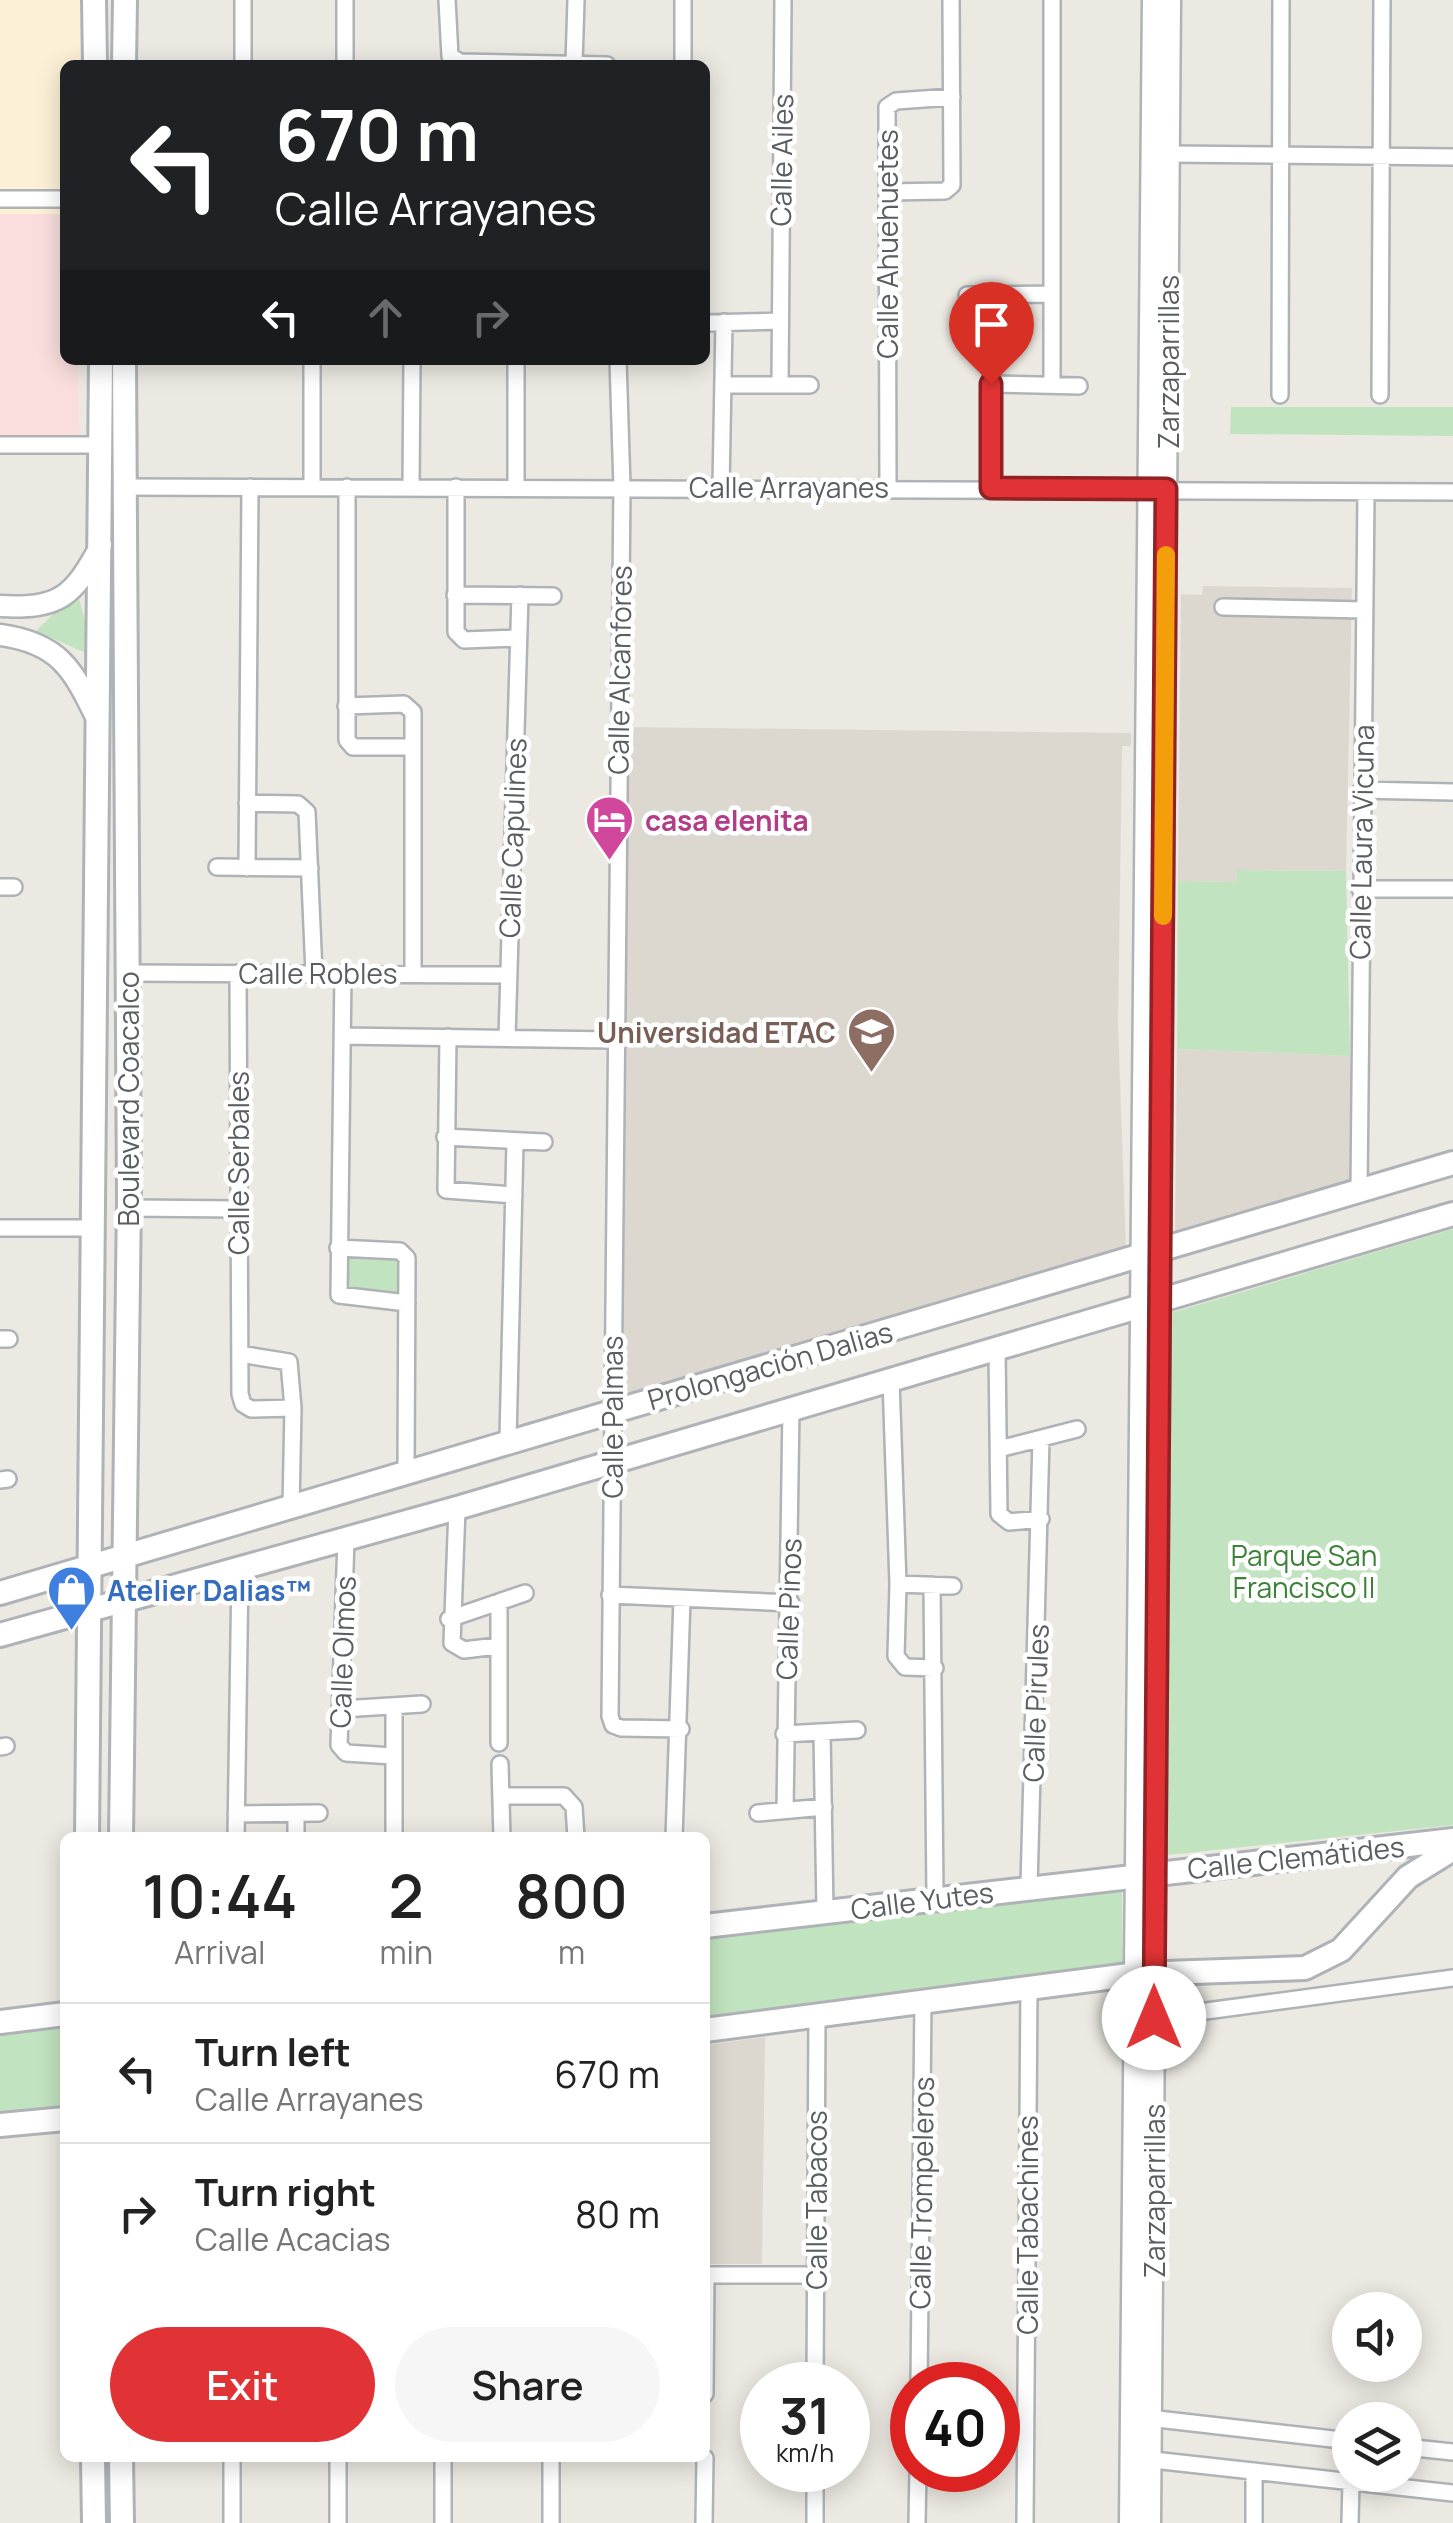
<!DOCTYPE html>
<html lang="en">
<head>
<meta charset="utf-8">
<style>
  :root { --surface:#fff; --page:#f6f6f6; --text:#222; --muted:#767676; --line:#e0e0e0; --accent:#e13336 }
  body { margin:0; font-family:Manrope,sans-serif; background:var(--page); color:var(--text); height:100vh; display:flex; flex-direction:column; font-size:38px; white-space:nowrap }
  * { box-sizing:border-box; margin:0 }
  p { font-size:32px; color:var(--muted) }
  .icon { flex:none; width:55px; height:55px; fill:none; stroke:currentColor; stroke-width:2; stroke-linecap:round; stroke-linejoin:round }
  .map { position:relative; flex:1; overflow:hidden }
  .panel { position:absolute; left:60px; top:1832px; width:650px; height:630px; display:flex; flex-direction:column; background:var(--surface); border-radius:15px; box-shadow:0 5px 25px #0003 }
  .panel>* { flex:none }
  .top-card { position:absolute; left:60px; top:60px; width:650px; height:305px; border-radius:15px; box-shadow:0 5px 25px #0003; background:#202124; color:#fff; overflow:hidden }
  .controls { position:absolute; left:1332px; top:2292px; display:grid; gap:20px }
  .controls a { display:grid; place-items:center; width:90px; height:90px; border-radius:50%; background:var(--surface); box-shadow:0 5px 25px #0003; font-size:50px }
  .speed { position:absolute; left:740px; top:2362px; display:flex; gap:20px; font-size:50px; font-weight:700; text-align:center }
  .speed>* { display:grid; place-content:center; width:130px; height:130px; border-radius:50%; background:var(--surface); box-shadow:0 5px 25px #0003; line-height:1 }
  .speed small { font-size:25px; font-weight:400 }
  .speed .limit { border:15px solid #d22; background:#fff; color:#111 }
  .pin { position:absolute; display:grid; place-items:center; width:85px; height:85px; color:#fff; margin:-102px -42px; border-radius:50% 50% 50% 0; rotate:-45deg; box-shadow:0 0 10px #0007 }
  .pin .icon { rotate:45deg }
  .me { position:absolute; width:110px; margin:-55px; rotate:0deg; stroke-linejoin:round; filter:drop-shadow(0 0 8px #0008) }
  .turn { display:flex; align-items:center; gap:35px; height:210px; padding:0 50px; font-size:45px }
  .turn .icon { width:130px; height:130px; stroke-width:2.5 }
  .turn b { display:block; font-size:70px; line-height:85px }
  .lanes { display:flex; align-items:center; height:95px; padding:0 50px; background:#0003; justify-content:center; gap:50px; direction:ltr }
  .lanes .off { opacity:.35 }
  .eta { display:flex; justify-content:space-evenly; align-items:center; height:170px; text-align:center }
  .eta b { font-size:60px; font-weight:600; line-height:70px }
  .cta { display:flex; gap:20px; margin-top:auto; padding:20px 50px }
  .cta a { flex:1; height:115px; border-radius:60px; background:var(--accent); color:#fff; font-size:40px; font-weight:600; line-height:115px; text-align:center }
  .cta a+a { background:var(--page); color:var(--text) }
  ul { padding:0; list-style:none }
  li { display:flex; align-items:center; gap:30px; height:140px; padding:0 50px; border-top:2px solid var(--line) }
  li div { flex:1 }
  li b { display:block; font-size:38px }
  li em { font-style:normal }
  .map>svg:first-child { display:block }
</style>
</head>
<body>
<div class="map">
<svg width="1453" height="2523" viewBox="0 0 1453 2523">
  <rect width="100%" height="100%" fill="#ece9e2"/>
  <path fill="#fcf0d7" d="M0,0H85L86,65H65V214H0Z"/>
  <path fill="#dcd8d0" d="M1203,586L1352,588L1346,871L1237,870L1236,882L1178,881L1181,594L1202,595Z
    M626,727L1131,733V746H1122L1118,1024L1126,1250L620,1400Z
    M1177,1049L1350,1056V1184L1175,1237Z
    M765,2037L762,2264H705V2045Z"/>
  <path fill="#fadede" d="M0,214H65V360H78L79,439H0Z"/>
  <path fill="#c2e3bf" d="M1231,407H1453V436L1230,434Z
    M77,591L95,657L36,631Z
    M1237,870L1346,871L1350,1056L1177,1049L1178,881L1236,882Z
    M1453,1229V1825L1158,1856L1154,1318Z
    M342,1250L405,1257L406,1298L342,1293Z
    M1122,1888L1123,1965L705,2021V1937Z
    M65,2020V2110L0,2116V2028Z"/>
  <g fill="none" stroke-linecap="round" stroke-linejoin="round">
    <defs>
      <path id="minor" d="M243,0V65
        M345,0V65
        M447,0L450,56L460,62L607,65
        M574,64L576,0
        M683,65V0
        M1169,154L1453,157
        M887,192L945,191L952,185L951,0
        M0,199H65
        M967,295L1052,294
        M991,295V488
        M705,323L780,321
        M516,360V487
        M618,360L622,487L610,1716L613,1725L621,1728L681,1729
        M780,384L783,0
        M991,384L1079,386
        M723,385H810
        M1052,385V0
        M1280,395L1281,0
        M1380,395L1382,0
        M0,445H101
        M125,487L1453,492
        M312,487V360
        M347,487V740L353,747H412
        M411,487L412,360
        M456,487V632L464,640L518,638
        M721,487L724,322
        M888,488L887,107L896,101L952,97
        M455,595L553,596
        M1223,607L1365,610
        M346,706L404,704L413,712V973
        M1361,790L1453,792
        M247,803L298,804L307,812L314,973
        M217,867L310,868
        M247,868L250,487
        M0,887H14
        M1360,889H1453
        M128,973L508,975
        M238,973L240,1394L243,1404L251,1409L293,1408
        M343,973L339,1295L407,1303
        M343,1036L613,1040
        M448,1037L446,1190L514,1195
        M507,1038L520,595
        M445,1137L544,1142
        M1359,1191L1366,493
        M129,1208L238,1209
        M0,1228H92
        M338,1248L400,1251L407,1258L406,1472
        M0,1339H9
        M997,1350L999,1514L1009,1522L1041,1519
        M240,1354L289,1362L293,1408L291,1508
        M891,1380L898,1584L896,1656L905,1667L935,1668
        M508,1440L515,1142
        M999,1449L1077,1429
        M0,1480L8,1479
        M457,1508L452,1643L464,1650L497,1646
        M346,1539L339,1745L346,1753L393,1756
        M898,1584L953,1586
        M932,1585L935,1897
        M610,1595L791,1603
        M499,1602V1743
        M449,1619L525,1593
        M394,1708V1838
        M342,1709L422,1704
        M822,1732L825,1912
        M784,1734L857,1730
        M0,1747L6,1746
        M500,1764L502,1838
        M502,1796H564L574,1807L576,1838
        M785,1810L791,1408
        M758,1813L824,1807
        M236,1814L319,1813
        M236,1838L240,1571
        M296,1838V1814
        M674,1838L682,1599
        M1029,1886L1041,1439
        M1154,2018L1453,1978
        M705,2275H815
        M815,2385L817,2015
        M919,2385L923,2000
        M705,2394L706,2275
        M1140,2417L1350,2441
        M1405,2447L1453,2452
        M232,2458V2523
        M443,2458V2523
        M1144,2459L1453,2493
        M1254,2471V2523
        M338,2523V2458
        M551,2523V2458
        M704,2523L705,2458
        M815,2523V2470
        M917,2523L918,2470
        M1025,2523L1029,1986
        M1350,2523L1351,2482"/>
      <path id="tertiary" d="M0,606C60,609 73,597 101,545
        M0,635C59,643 73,669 97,719
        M1130,2523L1153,0
        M1150,2523L1170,0"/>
      <path id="secondary" d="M94,0L95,65
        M124,65L125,0
        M0,1593L1453,1163
        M0,1635L457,1508L1453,1214
        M87,1838L101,360
        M121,1838L129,1198L124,360
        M705,1926L1453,1840
        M0,2022L65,2014
        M705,2030L1137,1974L1305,1968L1341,1950L1408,1877L1453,1849
        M0,2125L65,2119
        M93,2458L94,2523
        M121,2458L122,2523"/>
    </defs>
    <use href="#minor" stroke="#afb3b7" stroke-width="20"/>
    <use href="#tertiary" stroke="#afb3b7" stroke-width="25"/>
    <use href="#secondary" stroke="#afb2b7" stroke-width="28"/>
    <use href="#minor" stroke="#fff" stroke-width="15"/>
    <use href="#tertiary" stroke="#fff" stroke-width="20"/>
    <use href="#secondary" stroke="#fff" stroke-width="22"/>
  </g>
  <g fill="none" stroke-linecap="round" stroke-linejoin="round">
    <defs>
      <path id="route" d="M991,384V488L1166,489L1154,2018"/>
    </defs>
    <use href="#route" stroke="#922123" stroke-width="25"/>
    <use href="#route" stroke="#e13336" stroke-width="18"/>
    <path stroke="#f59e0b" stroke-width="18" d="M1163,916L1166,555"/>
  </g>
  <defs>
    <symbol id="hotel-pin" viewBox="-11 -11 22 30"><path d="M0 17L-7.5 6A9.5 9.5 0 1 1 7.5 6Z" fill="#d1479c" stroke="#fff"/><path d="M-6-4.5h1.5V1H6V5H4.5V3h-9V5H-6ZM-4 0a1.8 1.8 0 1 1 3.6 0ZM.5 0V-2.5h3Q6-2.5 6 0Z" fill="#fff"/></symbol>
    <symbol id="school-pin" viewBox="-11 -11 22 30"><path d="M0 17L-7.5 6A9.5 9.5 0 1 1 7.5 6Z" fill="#8d6e63" stroke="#fff"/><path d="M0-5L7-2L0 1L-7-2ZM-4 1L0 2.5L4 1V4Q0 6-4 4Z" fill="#fff"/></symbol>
    <symbol id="shop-pin" viewBox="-11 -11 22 30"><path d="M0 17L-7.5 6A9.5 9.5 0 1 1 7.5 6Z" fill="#3f7fe0" stroke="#fff"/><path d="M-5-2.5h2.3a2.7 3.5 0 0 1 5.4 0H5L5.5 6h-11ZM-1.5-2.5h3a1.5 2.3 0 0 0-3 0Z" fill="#fff"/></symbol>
  </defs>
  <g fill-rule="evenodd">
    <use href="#hotel-pin" x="582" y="792" width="55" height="75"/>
    <use href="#school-pin" x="844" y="1004" width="55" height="75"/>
    <use href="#shop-pin" x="44" y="1562" width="55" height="75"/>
  </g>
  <g text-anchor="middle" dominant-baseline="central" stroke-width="9" stroke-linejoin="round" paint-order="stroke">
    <g font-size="28" fill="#5a5e62" stroke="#fff">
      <text transform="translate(781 160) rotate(-89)">Calle Ailes</text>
      <text transform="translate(887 244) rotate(-90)">Calle Ahuehuetes</text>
      <text transform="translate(1168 362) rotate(-90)">Zarzaparrillas</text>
      <text x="789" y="487">Calle Arrayanes</text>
      <text transform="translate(619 670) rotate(-89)">Calle Alcanfores</text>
      <text transform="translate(512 838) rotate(-88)">Calle Capulines</text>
      <text transform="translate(1361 842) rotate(-89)">Calle Laura Vicuna</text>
      <text x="318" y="973">Calle Robles</text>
      <text transform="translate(128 1099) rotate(-90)">Boulevard Coacalco</text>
      <text transform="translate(238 1163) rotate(-90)">Calle Serbales</text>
      <text transform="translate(770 1365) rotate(-16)">Prolongación Dalias</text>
      <text transform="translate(612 1417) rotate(-90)">Calle Palmas</text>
      <text transform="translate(788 1609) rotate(-88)">Calle Pinos</text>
      <text transform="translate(342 1652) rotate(-88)">Calle Olmos</text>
      <text transform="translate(1035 1703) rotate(-88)">Calle Pirules</text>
      <text transform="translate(1296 1857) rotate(-6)">Calle Clemátides</text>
      <text transform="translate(922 1900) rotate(-7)">Calle Yutes</text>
      <text transform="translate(1154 2191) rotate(-90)">Zarzaparrillas</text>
      <text transform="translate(921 2193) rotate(-89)">Calle Trompeleros</text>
      <text transform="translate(816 2200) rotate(-90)">Calle Tabacos</text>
      <text transform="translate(1027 2225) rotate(-90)">Calle Tabachines</text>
    </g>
    <g font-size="28" font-weight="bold" fill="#b23c85" stroke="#fff" text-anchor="start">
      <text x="645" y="820">casa elenita</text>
    </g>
    <g font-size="28" font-weight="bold" fill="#785e54" stroke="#fff" text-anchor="end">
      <text x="836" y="1032">Universidad ETAC</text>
    </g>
    <g font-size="28" fill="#3c8338" stroke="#fff">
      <text x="1304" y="1555">Parque San<tspan x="1304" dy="32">Francisco II</tspan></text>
    </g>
    <g font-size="28" font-weight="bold" fill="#366cbe" stroke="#fff" text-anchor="start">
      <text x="107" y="1590">Atelier Dalias™</text>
    </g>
  </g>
</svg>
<div class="controls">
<a><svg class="icon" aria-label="sound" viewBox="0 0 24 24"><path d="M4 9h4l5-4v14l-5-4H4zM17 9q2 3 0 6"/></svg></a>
<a><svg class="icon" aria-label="layers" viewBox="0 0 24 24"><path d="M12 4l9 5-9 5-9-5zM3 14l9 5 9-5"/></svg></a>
</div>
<div class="speed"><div>31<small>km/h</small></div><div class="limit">40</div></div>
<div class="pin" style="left:991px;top:384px;background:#d93025"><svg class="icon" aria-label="arrive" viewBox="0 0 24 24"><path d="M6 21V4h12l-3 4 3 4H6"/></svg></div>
<svg class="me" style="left:1154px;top:2018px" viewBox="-20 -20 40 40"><circle r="19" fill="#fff"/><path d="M0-13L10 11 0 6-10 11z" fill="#e13336"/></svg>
<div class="top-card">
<div class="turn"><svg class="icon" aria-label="left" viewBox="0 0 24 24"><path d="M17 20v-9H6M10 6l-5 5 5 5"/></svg><div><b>670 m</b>Calle Arrayanes</div></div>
<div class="lanes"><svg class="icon" aria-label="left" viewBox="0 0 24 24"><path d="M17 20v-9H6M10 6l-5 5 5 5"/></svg><svg class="icon off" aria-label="ahead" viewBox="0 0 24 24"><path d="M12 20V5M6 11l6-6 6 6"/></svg><svg class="icon off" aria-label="right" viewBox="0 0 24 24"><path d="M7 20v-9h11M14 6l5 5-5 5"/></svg></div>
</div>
<section class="panel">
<div class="eta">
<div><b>10:44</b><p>Arrival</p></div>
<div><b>2</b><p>min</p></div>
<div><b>800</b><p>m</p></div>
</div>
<ul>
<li><svg class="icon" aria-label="left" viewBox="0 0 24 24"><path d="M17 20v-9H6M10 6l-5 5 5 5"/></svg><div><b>Turn left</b><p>Calle Arrayanes</p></div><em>670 m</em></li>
<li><svg class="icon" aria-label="right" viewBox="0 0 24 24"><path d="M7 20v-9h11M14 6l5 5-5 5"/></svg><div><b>Turn right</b><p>Calle Acacias</p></div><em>80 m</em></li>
</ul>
<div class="cta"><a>Exit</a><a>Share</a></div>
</section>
</div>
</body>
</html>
